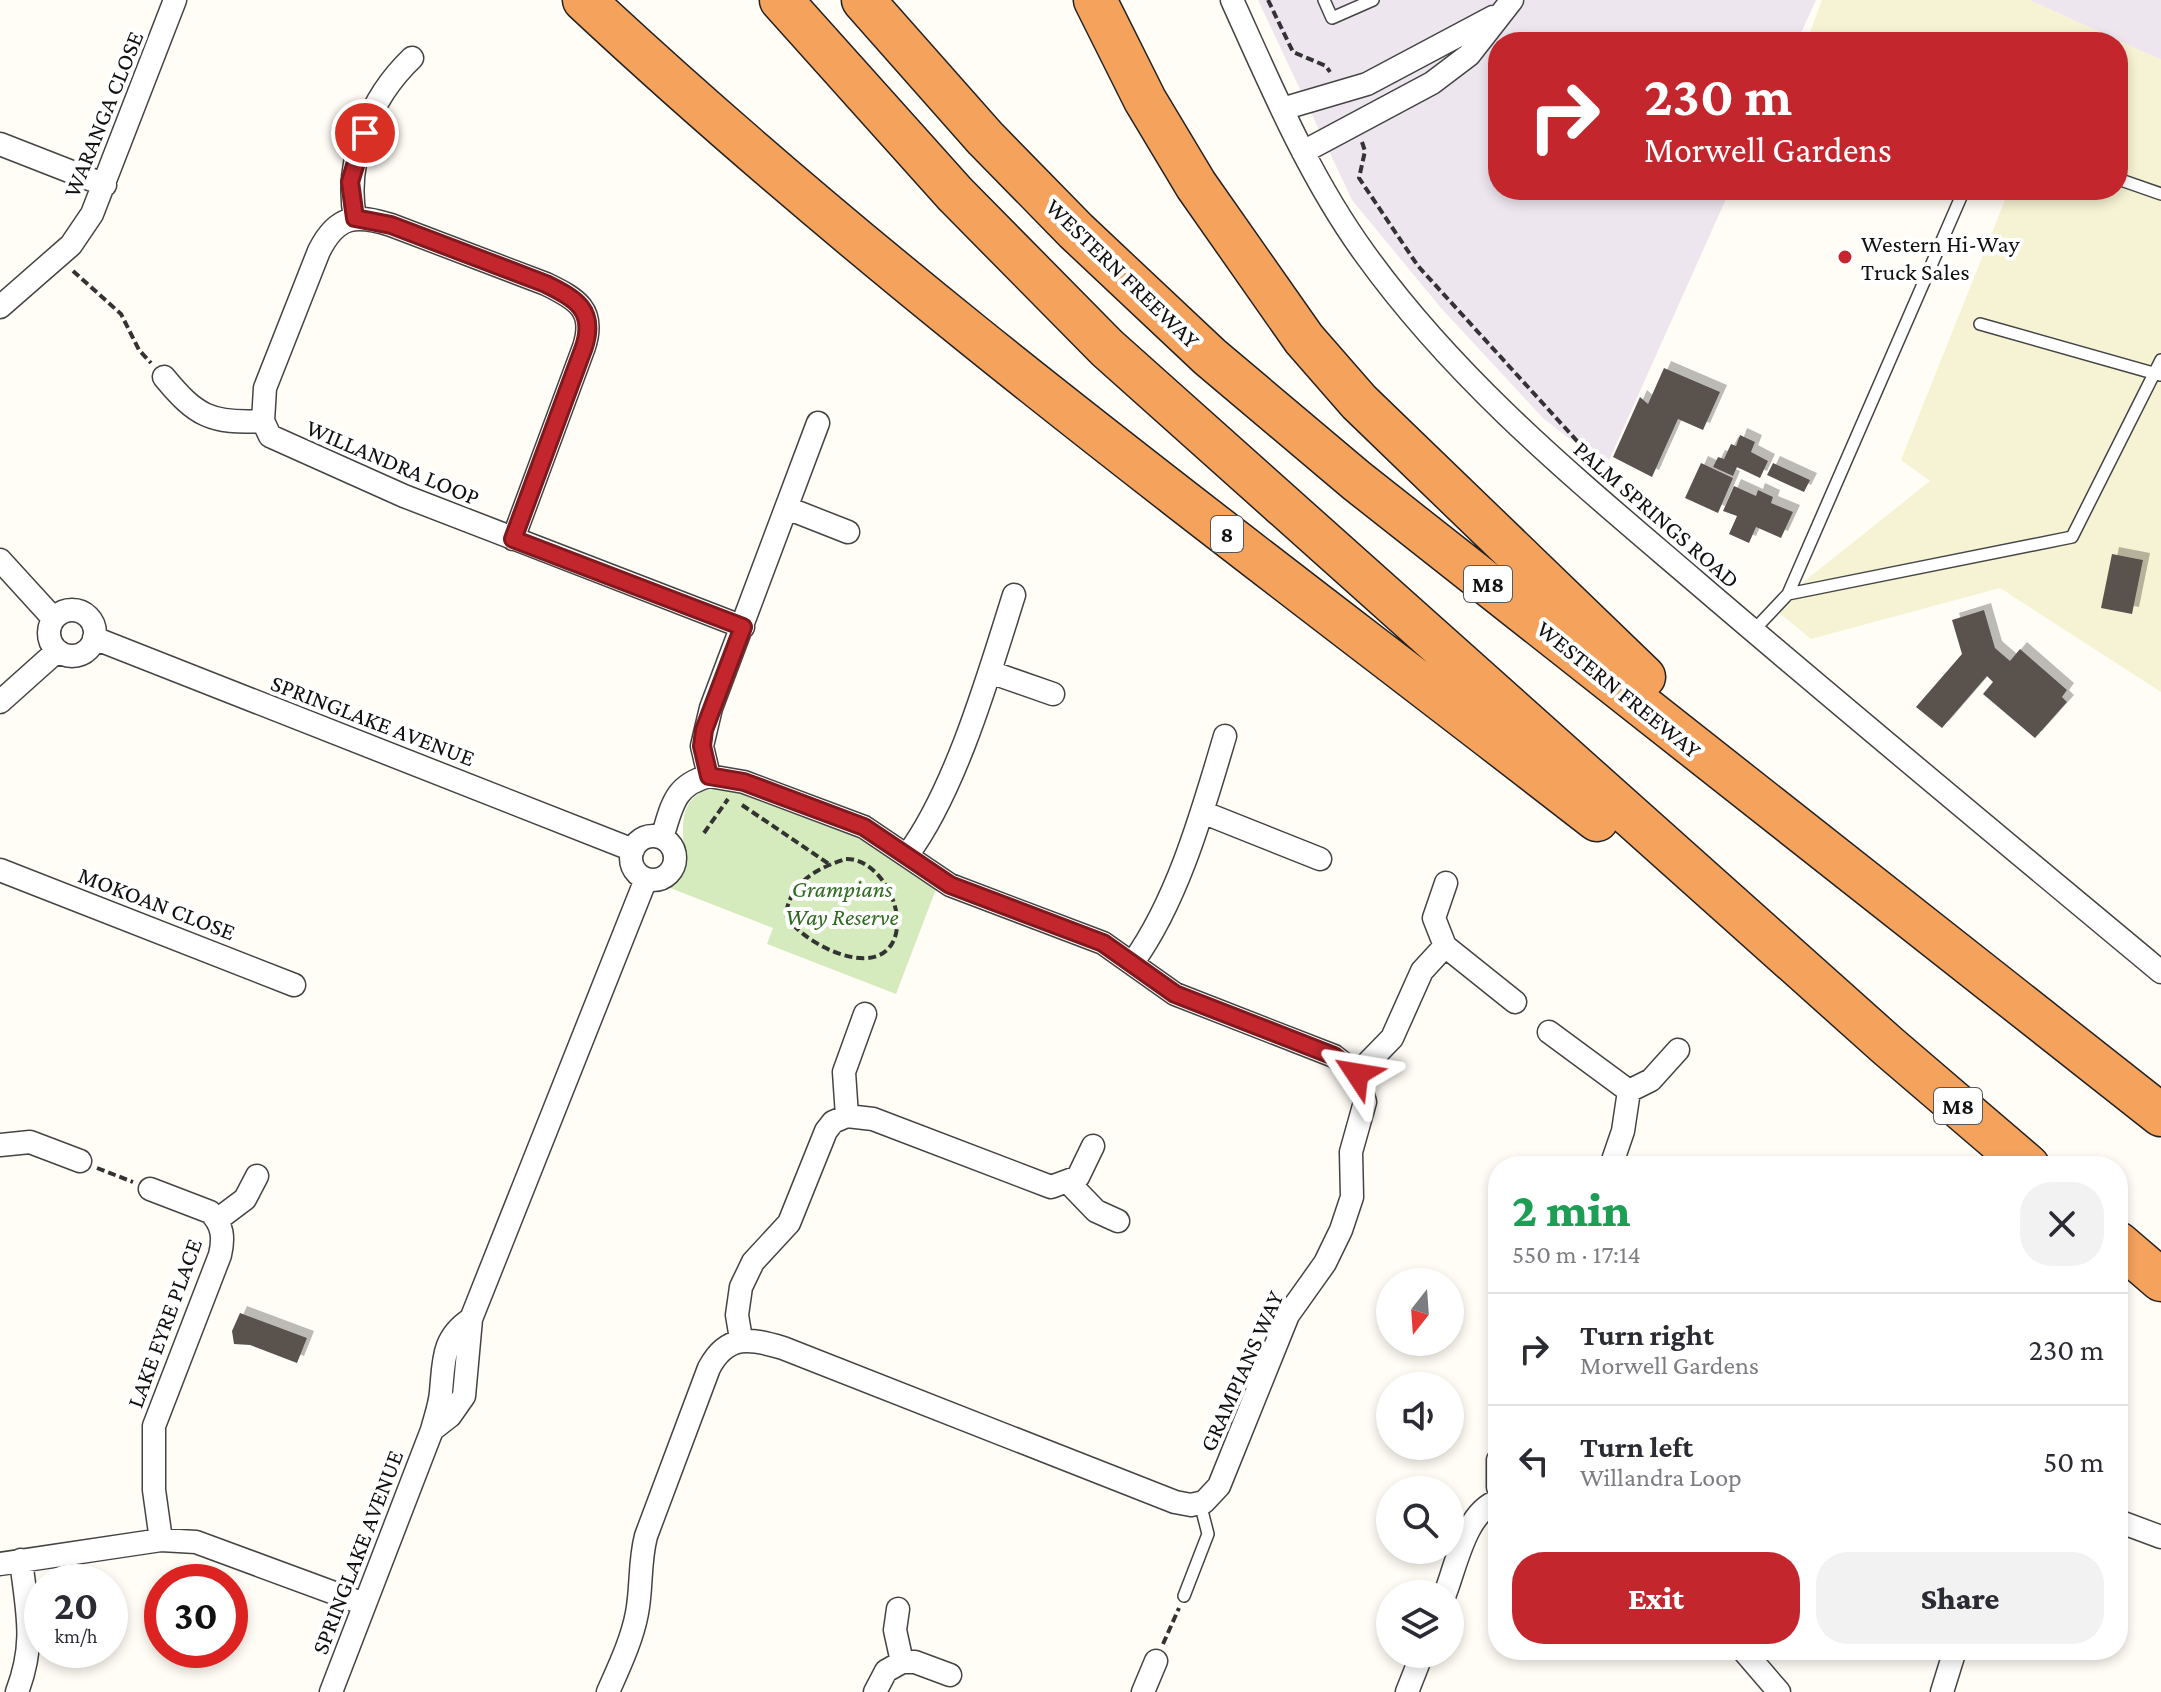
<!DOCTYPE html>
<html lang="en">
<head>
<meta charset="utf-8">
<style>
  :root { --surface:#fff; --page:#f2f2f3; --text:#2b2b33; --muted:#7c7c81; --line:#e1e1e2; --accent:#c4262e }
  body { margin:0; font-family:"Crimson Pro",serif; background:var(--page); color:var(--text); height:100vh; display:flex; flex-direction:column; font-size:30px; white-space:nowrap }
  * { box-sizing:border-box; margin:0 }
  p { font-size:26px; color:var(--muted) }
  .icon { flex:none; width:44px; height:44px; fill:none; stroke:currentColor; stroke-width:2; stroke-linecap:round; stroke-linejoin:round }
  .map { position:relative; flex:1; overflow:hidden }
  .sheet { position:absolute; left:1488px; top:1156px; width:640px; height:504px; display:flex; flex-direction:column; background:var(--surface); border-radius:32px; box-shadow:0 4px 12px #0003 }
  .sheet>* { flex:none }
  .banner { position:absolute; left:1488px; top:32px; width:640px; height:168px; border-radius:32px; box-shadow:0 4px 12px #0003; background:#c4262e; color:#fff; overflow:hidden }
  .needle { width:52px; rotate:197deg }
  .tools { position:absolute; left:1376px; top:1268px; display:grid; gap:16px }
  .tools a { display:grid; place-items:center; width:88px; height:88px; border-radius:50%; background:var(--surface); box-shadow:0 4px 12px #0003; font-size:40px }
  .speed { position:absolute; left:24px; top:1564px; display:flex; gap:16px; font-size:40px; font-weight:700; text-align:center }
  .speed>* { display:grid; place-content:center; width:104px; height:104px; border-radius:50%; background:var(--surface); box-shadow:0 4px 12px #0003; line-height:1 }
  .speed small { font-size:20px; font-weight:400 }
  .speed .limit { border:12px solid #d22; background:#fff; color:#111 }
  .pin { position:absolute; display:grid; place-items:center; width:68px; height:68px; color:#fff; margin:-34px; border:4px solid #fff; border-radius:50%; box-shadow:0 2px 8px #0007 }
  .me { position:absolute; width:88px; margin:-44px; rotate:303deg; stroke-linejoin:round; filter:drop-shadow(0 0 6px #0008) }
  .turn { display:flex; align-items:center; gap:28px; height:168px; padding:0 24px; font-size:36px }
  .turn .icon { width:104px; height:104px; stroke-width:2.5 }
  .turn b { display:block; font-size:56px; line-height:68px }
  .round { display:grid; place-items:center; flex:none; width:84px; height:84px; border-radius:32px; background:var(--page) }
  .overview { display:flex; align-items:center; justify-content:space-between; height:136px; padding:0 24px }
  h1 { font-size:48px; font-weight:800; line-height:60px; color:#1e9e55 }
  .action { display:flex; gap:16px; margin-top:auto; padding:16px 24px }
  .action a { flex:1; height:92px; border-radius:32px; background:var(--accent); color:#fff; font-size:32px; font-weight:800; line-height:92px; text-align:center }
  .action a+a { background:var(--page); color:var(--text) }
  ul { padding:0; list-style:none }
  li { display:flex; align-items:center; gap:24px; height:112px; padding:0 24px; border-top:2px solid var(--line) }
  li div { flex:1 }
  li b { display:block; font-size:30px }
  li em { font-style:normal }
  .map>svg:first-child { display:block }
</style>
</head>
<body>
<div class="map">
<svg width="2161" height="1692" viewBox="0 0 2161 1692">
  <defs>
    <filter id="shadow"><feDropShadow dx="7" dy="-7" stdDeviation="0" flood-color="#0004"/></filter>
  </defs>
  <rect width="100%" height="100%" fill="#fffdf5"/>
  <path fill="#eee6ef" d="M1258,0H1816L1797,42H1498V190H1730L1606,467L1543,418L1441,308L1352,200Z
    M2029,0H2161V60Z"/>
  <path fill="#f6f3d4" d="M1822,0H2029L2161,60V692L2000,588L1811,639L1772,607L1930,481L1901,460L2009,190H2118V42H1825L1809,35Z"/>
  <path fill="#d5ebbd" d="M714,786L755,796L877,844L936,889L896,994L767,944L773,928L665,886C707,854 655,808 714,786Z"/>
  <path fill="#5a524d" filter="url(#shadow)" d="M1664,368L1720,392L1703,430L1678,419L1652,477L1613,457L1640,397L1648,404Z
    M1740,435L1755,442L1751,452L1768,461L1760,478L1737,467L1733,476L1713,467L1718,457L1724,459L1731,444L1736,446Z
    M1701,463L1733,478L1718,513L1685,498Z
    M1773,463L1810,480L1804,492L1767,475Z
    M1734,486L1756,496L1758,490L1773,497L1771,503L1793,512L1781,538L1756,527L1749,543L1729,534L1737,516L1723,511Z
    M2112,554L2143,560L2132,614L2101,608Z
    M1984,610L1995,648L2010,661L2020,649L2067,690L2062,697L2067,702L2035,738L1983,694L1993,682L1987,676L1942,728L1916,707L1962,654L1952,620Z
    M240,1313L307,1338L297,1363L250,1345L234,1344L232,1331Z"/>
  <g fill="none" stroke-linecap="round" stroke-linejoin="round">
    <defs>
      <path id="lane" d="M1324,0L1332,18L1373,0
        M2118,179L2161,194
        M1980,324L2160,375
        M1788,594L2072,537L2161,360
        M1753,631L1788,594L1964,190
        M1184,1596L1208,1534L1200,1503"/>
      <path id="street" d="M1232,0C1271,86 1309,177 1365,254C1457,382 1576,479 1695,581C1849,713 2005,842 2161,972
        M1282,109L1367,84L1493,17
        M0,144L105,185
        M1303,152L1432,83L1469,55L1512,0
        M355,218C344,160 371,97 412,58
        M0,307L71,245L92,214L175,0
        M164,377C196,416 211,424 263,421
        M787,508L848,532
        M513,539L584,347C596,310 577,299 546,284L391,225C356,214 337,215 319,251L265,388L263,421L270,436L404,496L743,627
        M0,560L53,618
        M49 633a23 23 0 1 1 46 0a23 23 0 1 1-46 0Z
        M94,638L633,850
        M990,672L1053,694
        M0,702L57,651
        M1202,812L1320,859
        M631 858a22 22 0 1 1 44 0a22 22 0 1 1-44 0Z
        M662,838C672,806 674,785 709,776L702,746L711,708L818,423
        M908,854C956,789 989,674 1014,595
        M0,870L294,985
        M1445,946L1515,1002
        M1133,962C1178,900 1203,810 1225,736
        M1549,1032L1629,1091L1623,1131L1611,1166
        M1357,1074L1392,1038L1422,971L1445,946L1434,918L1446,883
        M1629,1091L1651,1080L1678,1050
        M847,1116L873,1119L1051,1187L1078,1177L1093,1146
        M0,1145L30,1142L80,1161
        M1069,1183L1096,1211L1118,1221
        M150,1189L210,1212C223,1225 224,1238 220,1255L154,1426V1490L161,1540
        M217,1220L245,1199L257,1176
        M741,1339L737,1315L741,1287L753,1262L789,1223L826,1131L833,1122L847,1116L844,1072L865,1014
        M432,1430L450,1416L464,1396L471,1319L646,879
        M1498,1460V1487
        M2118,1521L2161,1537
        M0,1564L161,1540L196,1542L364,1604
        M1445,1594C1456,1566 1466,1511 1498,1501
        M1743,1650L1779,1692
        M902,1662H915L950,1675
        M17,1692C36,1642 27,1612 21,1560
        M331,1692L432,1430C435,1418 440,1405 441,1392C444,1360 442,1338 471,1319
        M608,1692C619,1667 632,1640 637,1613C642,1587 639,1563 646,1536L709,1368C727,1334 750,1338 783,1348L1175,1502L1191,1505L1204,1502L1219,1486L1288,1315L1325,1263L1341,1230L1352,1197L1351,1152L1365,1102L1357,1074L1334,1056L1175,994L1103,943L950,885L864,827L744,782L709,776
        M875,1692L886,1671L902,1662L895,1630L898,1609
        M1143,1692L1156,1661
        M1407,1692L1422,1654
        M1942,1692L1955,1650"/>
      <path id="highway" d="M584,0C902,297 1254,553 1597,820
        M781,0L955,194L1107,348L1888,1046L2028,1166
        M863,0L985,138L1076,231L1210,357L1357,481L2161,1115
        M1095,0L1145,100L1196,185L1304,339L1359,402L1644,677
        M2118,1243L2161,1280"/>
    </defs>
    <use href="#lane" stroke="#444" stroke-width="14"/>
    <use href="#street" stroke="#444" stroke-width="25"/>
    <use href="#highway" stroke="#222" stroke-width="45"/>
    <path stroke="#333" stroke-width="4" stroke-dasharray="8 4" stroke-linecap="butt" d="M1268,0L1293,52L1326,66L1330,72
      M1362,142L1365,151L1359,178L1418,266L1608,475L1636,499
      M73,271L121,314L139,350L151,363
      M742,805L829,864
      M704,833L728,799
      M846,859C883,858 913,922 888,949C863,975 799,940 786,915C789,883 819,867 846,859Z
      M97,1168L133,1182
      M1163,1644L1179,1608"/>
    <use href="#lane" stroke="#fff" stroke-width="11"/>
    <use href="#street" stroke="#fff" stroke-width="22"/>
    <use href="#highway" stroke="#f5a25d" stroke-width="42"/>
  </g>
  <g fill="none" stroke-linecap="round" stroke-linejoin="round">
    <defs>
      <path id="route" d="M365,133L350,182L355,218L391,225L546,284C576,299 596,310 584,347L513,539L743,627L704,730L702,746L709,776L744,782L864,827L950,885L1103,943L1175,994L1334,1056L1357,1074"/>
    </defs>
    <use href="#route" stroke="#7f191e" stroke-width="20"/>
    <use href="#route" stroke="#c4262e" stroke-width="14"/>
  </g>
  <circle fill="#c4262e" stroke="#fff" stroke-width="3" cx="1845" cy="257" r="8"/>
  <g text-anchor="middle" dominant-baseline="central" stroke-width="8" stroke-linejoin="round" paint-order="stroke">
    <g fill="#fff" stroke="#585858" stroke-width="2">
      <rect x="1211" y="516" width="32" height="36" rx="6"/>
      <rect x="1464" y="566" width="48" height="36" rx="6"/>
      <rect x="1934" y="1088" width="48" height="36" rx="6"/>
    </g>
    <g font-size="22" font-weight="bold" fill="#111">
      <text x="1227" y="534">8</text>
      <text x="1488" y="584">M8</text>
      <text x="1958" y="1106">M8</text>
    </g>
    <g font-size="24" fill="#111" stroke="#fff">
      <text transform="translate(103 114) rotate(-68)">WARANGA CLOSE</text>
      <text transform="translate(1123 273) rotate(44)">WESTERN FREEWAY</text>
      <text transform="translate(393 462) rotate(23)">WILLANDRA LOOP</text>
      <text transform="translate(1657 514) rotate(41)">PALM SPRINGS ROAD</text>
      <text transform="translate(1619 689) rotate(39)">WESTERN FREEWAY</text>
      <text transform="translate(373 720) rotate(21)">SPRINGLAKE AVENUE</text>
      <text transform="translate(157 903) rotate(21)">MOKOAN CLOSE</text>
      <text transform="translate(164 1323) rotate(-70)">LAKE EYRE PLACE</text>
      <text transform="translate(1241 1371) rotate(-66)">GRAMPIANS WAY</text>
      <text transform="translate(357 1552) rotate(-69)">SPRINGLAKE AVENUE</text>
    </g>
    <g font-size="24" fill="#111" stroke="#fff" text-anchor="start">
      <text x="1861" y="243">Western Hi-Way<tspan x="1861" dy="28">Truck Sales</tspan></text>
    </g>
    <g font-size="24" font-style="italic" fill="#2f6b1f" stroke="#fff">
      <text x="842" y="888">Grampians<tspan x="842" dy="28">Way Reserve</tspan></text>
    </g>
  </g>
</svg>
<div class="tools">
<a><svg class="needle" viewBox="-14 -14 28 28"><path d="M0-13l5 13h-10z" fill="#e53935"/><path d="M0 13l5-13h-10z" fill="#7c7c81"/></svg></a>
<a><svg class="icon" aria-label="sound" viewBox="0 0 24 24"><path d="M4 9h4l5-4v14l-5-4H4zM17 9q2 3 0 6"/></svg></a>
<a><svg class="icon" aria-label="search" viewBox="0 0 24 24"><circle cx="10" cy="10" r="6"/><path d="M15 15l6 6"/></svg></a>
<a><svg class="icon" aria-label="layers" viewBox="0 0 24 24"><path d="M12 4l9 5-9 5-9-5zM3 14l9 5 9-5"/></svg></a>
</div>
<div class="speed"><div>20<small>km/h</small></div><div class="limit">30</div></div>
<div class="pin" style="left:365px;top:133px;background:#d93025"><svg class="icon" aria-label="arrive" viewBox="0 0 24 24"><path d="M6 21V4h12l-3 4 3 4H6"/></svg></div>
<svg class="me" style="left:1357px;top:1074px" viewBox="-20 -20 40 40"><path d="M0-17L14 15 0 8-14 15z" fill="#c4262e" stroke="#fff" stroke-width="4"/></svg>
<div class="banner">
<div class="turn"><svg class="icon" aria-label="right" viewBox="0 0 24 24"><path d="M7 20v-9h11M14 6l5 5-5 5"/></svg><div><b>230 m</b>Morwell Gardens</div></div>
</div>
<section class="sheet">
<div class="overview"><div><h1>2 min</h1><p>550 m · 17:14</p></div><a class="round"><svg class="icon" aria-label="close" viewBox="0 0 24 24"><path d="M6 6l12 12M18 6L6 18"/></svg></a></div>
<ul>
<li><svg class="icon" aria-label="right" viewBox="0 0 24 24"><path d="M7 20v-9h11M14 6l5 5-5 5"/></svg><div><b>Turn right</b><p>Morwell Gardens</p></div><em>230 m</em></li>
<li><svg class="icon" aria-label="left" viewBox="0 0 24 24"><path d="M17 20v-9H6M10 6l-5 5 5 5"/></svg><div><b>Turn left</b><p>Willandra Loop</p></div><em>50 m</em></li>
</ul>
<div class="action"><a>Exit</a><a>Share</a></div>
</section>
</div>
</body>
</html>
